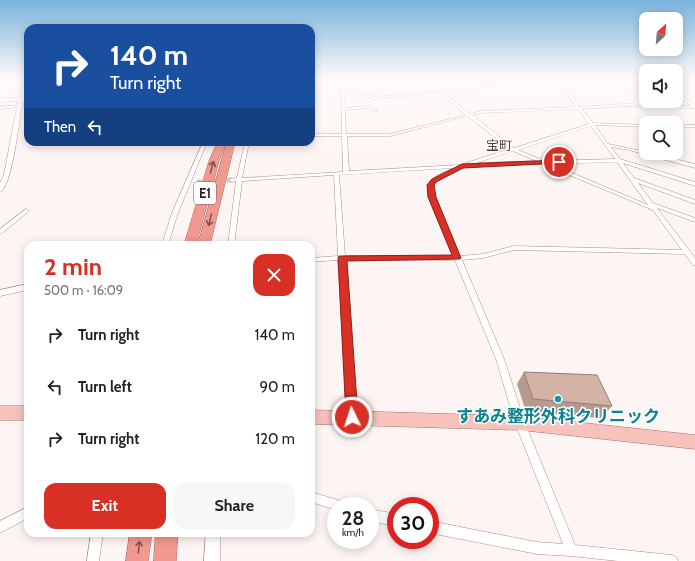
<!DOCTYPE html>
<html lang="en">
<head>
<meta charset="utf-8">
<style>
  :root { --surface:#fff; --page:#f6f6f6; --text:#222; --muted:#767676; --accent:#d93025 }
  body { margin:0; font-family:Cabin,"Noto Sans JP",sans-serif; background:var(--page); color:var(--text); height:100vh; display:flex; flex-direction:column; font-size:15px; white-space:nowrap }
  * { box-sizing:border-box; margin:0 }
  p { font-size:13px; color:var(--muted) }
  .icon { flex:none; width:22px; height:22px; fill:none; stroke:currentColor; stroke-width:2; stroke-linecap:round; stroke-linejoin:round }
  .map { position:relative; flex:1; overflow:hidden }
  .side { position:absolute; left:24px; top:241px; width:291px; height:296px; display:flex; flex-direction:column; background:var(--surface); border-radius:12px; box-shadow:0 2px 10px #0003 }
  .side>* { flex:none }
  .guide { position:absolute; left:24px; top:24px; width:291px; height:122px; border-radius:12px; box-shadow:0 2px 10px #0003; background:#1a4fa0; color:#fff; overflow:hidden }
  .needle { width:26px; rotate:26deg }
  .controls { position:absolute; left:639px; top:12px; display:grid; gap:8px }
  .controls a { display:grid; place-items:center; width:44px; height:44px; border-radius:8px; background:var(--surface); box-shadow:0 2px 10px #0003; font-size:20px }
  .speed { position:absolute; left:327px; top:497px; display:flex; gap:8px; font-size:20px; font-weight:700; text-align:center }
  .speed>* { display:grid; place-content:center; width:52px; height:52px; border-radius:50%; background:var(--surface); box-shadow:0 2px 10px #0003; line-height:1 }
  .speed small { font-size:10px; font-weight:400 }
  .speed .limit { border:6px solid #d22; background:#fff; color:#111 }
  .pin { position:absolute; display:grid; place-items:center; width:34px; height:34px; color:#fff; margin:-17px; border:2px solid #fff; border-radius:50%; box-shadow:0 1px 4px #0007 }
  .me { position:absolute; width:44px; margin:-22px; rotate:356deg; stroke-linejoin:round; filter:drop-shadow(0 0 3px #0008) }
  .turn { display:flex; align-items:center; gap:14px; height:84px; padding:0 20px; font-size:18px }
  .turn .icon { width:52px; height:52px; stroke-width:2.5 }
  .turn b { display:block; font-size:28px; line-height:34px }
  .then { display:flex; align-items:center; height:38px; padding:0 20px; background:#0003; gap:8px; font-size:15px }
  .round { display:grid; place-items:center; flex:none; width:42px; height:42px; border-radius:12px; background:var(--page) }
  .overview { display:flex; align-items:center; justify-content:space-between; height:68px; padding:0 20px }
  h1 { font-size:24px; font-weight:700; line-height:30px; color:var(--accent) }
  .cta { display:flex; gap:8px; margin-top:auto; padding:8px 20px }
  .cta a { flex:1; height:46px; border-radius:12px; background:var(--accent); color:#fff; font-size:16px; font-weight:700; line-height:46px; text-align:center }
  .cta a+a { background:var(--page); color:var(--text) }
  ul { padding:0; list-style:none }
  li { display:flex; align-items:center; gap:12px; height:52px; padding:0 20px }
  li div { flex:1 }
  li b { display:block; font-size:15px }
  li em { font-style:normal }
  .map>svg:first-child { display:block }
</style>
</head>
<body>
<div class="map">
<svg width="695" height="561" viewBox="0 0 695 561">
  <rect width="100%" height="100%" fill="#fdf5f3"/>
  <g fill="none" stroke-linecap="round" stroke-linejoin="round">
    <path stroke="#d3cac7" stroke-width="5" stroke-dasharray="5 2.5" stroke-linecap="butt" d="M197,182L232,180"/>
    <defs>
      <path id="minor" d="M332,78H336L337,81L344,85L374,97L436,91L415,78H419L440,90L559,78L580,107L624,104L691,106L676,94V91L695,105V108L624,106L582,109L593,123L646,125V127L595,125L608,144L646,152V153H650L695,164V168L629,150L611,147L620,159L695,182V186L623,163L634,178L695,200V204L638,183L653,203L695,218V222L657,208L695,258V265H693L685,254L514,250L483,258L462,260L504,359L525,423L575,545L672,555L676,557L678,561H618L571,556L537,554L430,533V521L537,542L563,544L515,423L496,359L455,260H345L357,417L355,420L352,421L349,420L347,417L338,260L311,262V258L338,256L334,175L242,181L234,245H228L236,181L232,182L229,180L230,179L237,178L245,142H249L242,178L343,172L342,136H311V134H342L341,86L335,83ZM557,80L576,107L481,111L470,114L443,92ZM344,88L374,99L439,92L466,115L390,134H346L345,110L369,108L374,112L377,111L370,106L345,108ZM578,109L589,124L514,148L472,115L481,113ZM468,116L509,149L460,165L349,171L347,136H390ZM591,126L615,159L545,161L518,150ZM513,151L537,161L476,163ZM617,162L648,205L551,164ZM543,164L653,210L682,250L514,246L483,254L460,256L435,197L434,185L440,178L468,166ZM454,168L436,176L428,185L429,197L453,256H345L339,175Z
        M627,78L646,80V82L629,79Z
        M19,105L28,106V108L19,107L0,109V107Z
        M695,125V127L676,128V126Z
        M203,142H207L178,213L168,245H162L172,213Z
        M26,209L29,211L28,212L2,233L0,234V229Z
        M28,284V290L0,296V290Z
        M311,492L341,501L345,502L346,506H336V510L311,502Z
        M28,507V518L0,533V521Z
        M370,509L396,514V526L370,521Z
        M91,533H103L99,561H87Z"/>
      <path id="tertiary" d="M26,78H28V85L24,98H28V100L23,101L22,106C19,121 12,187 0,192V183L4,175L18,101L0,102V98H19Z
        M206,533H220V561H204Z"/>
      <path id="primary" d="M0,406H28V420H0Z
        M311,410L520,416L695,435V449L520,430L311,424Z"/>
      <path id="motorway" d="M218,142H226L219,161L196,245H184L209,161Z
        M227,142H235L210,245H198Z
        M130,533H152L148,561H126Z
        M156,533H178L176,561H154Z"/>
    </defs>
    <use href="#minor" stroke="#ad8d80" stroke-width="1"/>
    <use href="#tertiary" stroke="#ad8d80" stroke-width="1"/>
    <use href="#primary" stroke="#ab6d66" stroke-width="1"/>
    <use href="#motorway" stroke="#ab6d66" stroke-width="1"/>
    <use href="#minor" fill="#fff" fill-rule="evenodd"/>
    <use href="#tertiary" fill="#fff" fill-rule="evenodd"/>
    <use href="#primary" fill="#f7c1bc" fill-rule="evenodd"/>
    <use href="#motorway" fill="#f1988f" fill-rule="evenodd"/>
  </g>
  <path fill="#b69a8f" d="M524,372L612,406L601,418L526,412L517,384Z"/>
  <path fill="#d4b3a6" stroke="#947d74" d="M524,372L597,375L612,406L533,399Z"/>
  <defs><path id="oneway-shaft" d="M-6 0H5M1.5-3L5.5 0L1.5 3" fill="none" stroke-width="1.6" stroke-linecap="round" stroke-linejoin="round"/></defs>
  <g stroke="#84554e">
    <use href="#oneway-shaft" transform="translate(212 167) rotate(-74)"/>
    <use href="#oneway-shaft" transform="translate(210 220) rotate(104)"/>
    <use href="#oneway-shaft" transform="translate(139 547) rotate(-83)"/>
  </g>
  <linearGradient id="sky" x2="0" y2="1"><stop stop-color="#79b3dc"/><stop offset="0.5" stop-color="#fefafa"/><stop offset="1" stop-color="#fefafa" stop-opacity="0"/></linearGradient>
  <rect width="695" height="157" fill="url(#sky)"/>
  <path fill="#d93025" stroke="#8d1f18" d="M559,160H561V163L463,168L436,182L434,185L436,197L461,258L460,259L347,261L358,417L356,421L352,423L348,421L346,417L338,258L339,256L452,255L428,197L427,185L432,179L462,164Z"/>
  <circle fill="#0f9aa8" stroke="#fff" stroke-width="1.5" cx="558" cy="399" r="4"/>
  <g text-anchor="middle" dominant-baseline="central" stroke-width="3" stroke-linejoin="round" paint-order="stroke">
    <g font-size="13" fill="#573b30" stroke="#fff">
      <text x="499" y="145">宝町</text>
    </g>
    <rect fill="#fff" stroke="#6a625e" stroke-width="1" x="194" y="182" width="22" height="22" rx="3"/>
    <g font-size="13" font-weight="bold" fill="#2a1e19">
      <text x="205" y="193">E1</text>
    </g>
    <g font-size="17" font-weight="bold" fill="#0d838f" stroke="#fff">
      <text x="558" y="416">すあみ整形外科クリニック</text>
    </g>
  </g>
</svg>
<div class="controls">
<a><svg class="needle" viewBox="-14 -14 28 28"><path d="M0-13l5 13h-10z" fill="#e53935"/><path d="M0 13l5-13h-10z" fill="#767676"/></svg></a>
<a><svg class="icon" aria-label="sound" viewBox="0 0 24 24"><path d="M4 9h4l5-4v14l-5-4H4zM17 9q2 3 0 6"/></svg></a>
<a><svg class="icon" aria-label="search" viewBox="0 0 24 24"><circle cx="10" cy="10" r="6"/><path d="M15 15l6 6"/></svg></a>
</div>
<div class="speed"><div>28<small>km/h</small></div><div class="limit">30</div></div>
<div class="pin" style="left:559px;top:162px;background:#d93025"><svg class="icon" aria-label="arrive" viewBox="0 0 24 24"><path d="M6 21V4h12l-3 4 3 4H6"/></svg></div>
<svg class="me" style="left:352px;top:417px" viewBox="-20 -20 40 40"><circle r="17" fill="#d93025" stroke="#fff" stroke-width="3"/><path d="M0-11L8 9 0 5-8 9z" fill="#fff"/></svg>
<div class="guide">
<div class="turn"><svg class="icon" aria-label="right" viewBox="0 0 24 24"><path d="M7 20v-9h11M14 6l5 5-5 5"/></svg><div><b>140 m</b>Turn right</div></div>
<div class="then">Then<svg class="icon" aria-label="left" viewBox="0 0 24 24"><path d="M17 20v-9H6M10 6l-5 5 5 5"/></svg></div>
</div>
<section class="side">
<div class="overview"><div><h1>2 min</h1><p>500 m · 16:09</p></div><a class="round" style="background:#d93025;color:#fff"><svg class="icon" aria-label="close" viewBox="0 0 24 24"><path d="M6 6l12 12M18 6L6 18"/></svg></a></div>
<ul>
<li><svg class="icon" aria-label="right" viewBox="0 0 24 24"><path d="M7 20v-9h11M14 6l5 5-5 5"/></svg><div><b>Turn right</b></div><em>140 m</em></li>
<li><svg class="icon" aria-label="left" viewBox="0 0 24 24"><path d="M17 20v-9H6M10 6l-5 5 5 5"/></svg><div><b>Turn left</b></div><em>90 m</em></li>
<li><svg class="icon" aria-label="right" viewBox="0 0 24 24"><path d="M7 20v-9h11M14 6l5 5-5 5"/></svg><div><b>Turn right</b></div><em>120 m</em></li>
</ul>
<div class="cta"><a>Exit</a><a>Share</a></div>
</section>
</div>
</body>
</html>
